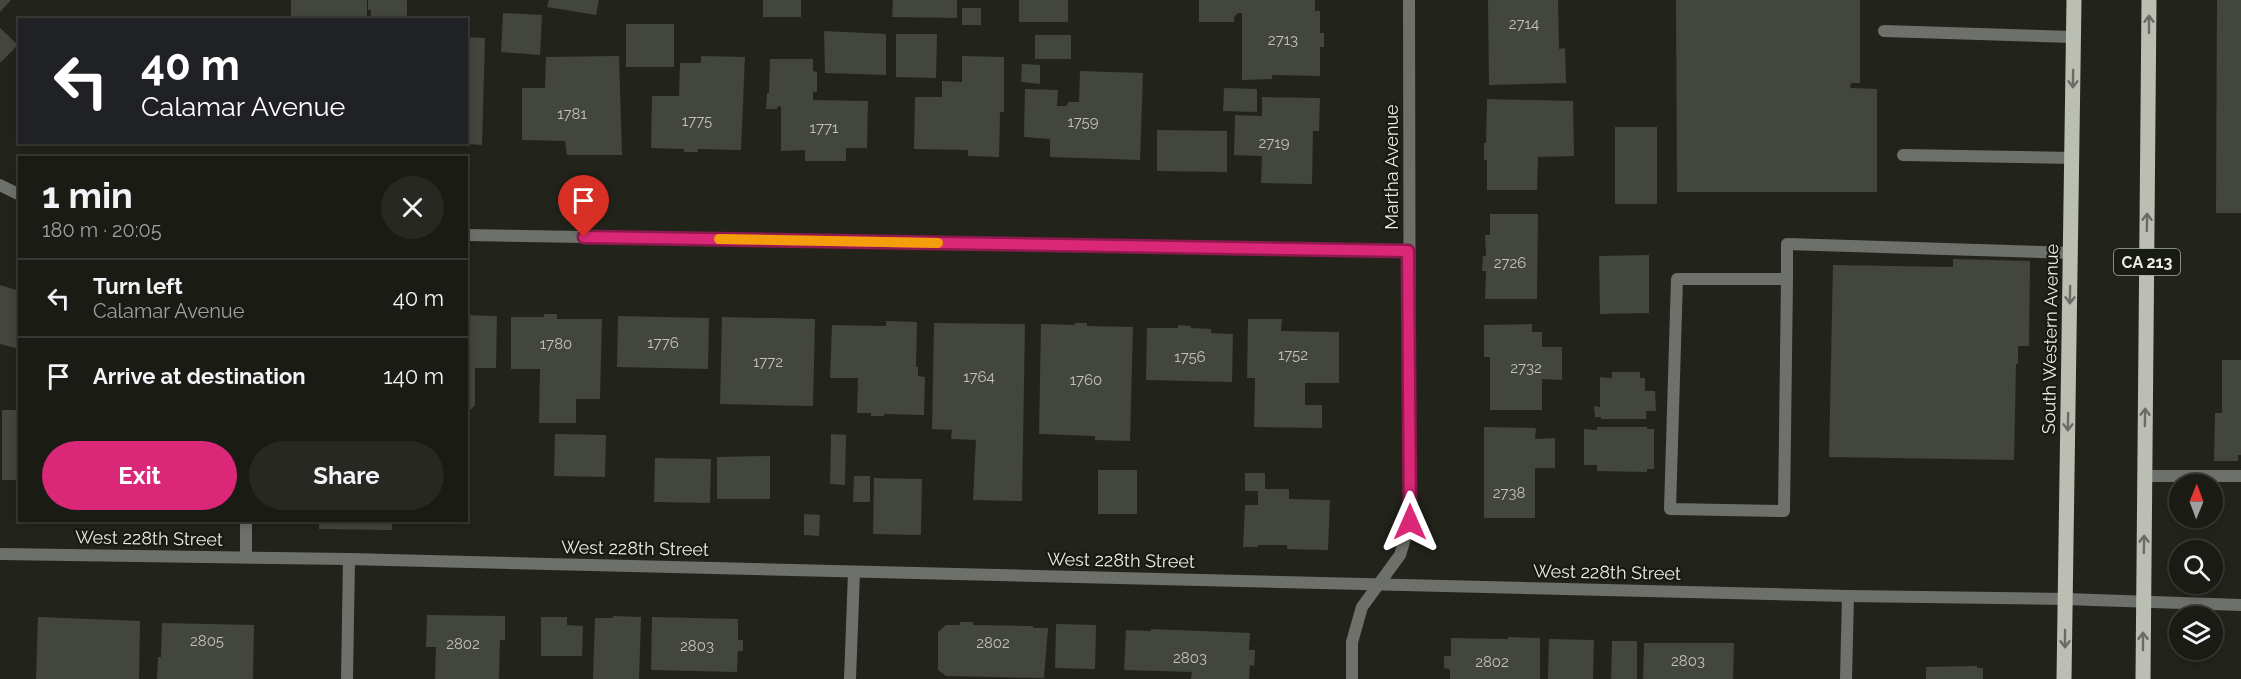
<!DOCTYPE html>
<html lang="en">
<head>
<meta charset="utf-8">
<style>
  :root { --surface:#1a1b14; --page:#272822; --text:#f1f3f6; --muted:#9fa1a0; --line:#383934; --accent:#db2777 }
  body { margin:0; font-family:Raleway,sans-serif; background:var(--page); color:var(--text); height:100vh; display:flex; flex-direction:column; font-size:22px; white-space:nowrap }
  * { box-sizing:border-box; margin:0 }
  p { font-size:20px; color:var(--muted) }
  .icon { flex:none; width:33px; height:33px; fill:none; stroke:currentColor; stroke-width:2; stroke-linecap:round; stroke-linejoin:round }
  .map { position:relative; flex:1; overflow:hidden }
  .panel { position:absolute; left:18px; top:156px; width:450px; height:366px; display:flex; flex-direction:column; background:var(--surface); border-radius:0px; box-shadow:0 3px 9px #0003,0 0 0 2px var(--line) }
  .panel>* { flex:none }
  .banner { position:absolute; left:18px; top:18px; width:450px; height:126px; border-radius:0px; box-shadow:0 3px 9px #0003,0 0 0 2px var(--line); background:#202124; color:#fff; overflow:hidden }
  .needle { width:39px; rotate:1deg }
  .controls { position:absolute; left:2169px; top:474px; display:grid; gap:12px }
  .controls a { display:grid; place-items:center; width:54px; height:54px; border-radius:50%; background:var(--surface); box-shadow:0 3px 9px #0003,0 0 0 2px var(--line); font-size:30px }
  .pin { position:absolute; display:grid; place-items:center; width:51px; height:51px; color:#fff; margin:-62px -26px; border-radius:50% 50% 50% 0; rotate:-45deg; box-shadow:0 0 6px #0007 }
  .pin .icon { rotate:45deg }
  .me { position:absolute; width:66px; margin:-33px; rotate:0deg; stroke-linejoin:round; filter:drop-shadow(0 0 4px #0008) }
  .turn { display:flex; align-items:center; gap:21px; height:126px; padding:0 24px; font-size:27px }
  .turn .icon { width:78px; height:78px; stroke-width:2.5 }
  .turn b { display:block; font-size:42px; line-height:51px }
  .round { display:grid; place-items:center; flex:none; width:63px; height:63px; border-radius:32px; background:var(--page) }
  .head { display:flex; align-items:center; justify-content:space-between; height:102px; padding:0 24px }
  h1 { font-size:36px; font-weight:700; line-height:45px }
  .primary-button { display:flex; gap:12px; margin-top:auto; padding:12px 24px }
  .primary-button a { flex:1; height:69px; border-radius:36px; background:var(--accent); color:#fff; font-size:24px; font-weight:700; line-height:69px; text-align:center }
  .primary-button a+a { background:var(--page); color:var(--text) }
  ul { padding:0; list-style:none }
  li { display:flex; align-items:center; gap:18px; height:78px; padding:0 24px; border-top:2px solid var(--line) }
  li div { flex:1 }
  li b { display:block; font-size:22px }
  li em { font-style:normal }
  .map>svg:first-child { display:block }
</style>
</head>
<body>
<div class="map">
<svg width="2241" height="679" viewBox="0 0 2241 679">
  <rect width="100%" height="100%" fill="#22241b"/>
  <path fill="#43463c" d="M0,0H11L0,12Z
    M291,0H367V20H291Z
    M368,0H407V20H371V10H368Z
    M549,0H599L596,15L547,7Z
    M763,0H801V17H763Z
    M893,0H957V18L892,17Z
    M1019,0H1068V22H1019Z
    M1199,0H1315V11H1320V33H1324V47H1320V76L1272,75V79L1242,80V13H1238L1234,17V22H1199Z
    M1488,0H1558L1559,49L1565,48L1566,83L1489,85Z
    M1676,0H1860V83H1851L1850,88L1877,89V192H1677Z
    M2217,0H2241V213H2216Z
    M962,8H981V25H962Z
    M503,13L542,15L540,55L501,52Z
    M131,16L171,17L170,20H131Z
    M626,24H674V67H626Z
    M0,28L18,45L0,63Z
    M824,31L886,34V75L825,73Z
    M896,34H937L936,78L896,77Z
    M1035,35H1071V59H1035Z
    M466,37L485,38L482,145L466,144Z
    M619,56L622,155H567L565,141L522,140V88H545L546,57Z
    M701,56L745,57L741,150L698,149V152H684V149L651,148L652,96H679L680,63H701Z
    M962,56L1004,57V112H1000L999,157L968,156V150L914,149L915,97H942V81L962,82Z
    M770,59H813V71L817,72V92H813V100L868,101L867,148H846V161H805V150L781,151V106L777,107V109H766L767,93H769Z
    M1022,64L1040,65V84L1021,82Z
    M1080,71L1143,73L1140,160L1050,157V139L1024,137L1025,89L1058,90L1057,106H1067L1068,102H1079Z
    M1224,88L1257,89V112L1223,111Z
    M1262,97L1320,98L1319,131H1313L1312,184L1261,183L1262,156L1234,155L1235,115L1262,116Z
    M1487,99L1573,101L1574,156L1538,157L1537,190H1487V160H1484V143H1486Z
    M1615,127H1657V204H1615Z
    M1157,130L1227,131V172L1157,171Z
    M1490,214H1538L1537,299H1485L1486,271H1482L1483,256H1486L1485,235H1490Z
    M1649,255V313L1600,314L1599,256Z
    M1953,259L2030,261L2029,346H2018V364H2016L2014,460L1829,457L1833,265L1953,267Z
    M0,285L16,290L17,286L20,287V349L0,344Z
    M544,314H557V319H602L600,399H576V423H539L540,369H511V317H544Z
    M466,315L497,316L496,368H475V405L466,414Z
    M618,316L709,318L708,369L617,367Z
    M722,317L815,319L813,406L720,404Z
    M1248,319H1282L1281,331L1339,332V383H1305V405H1322V428L1254,427L1255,378H1247Z
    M886,321L917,322L916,367H918V376L925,377L924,415L884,414V416H871V413H857L858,378H830L832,325L886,326Z
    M934,323L1025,324L1022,501L973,500L976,440L951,439L952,430L932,429Z
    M1075,323H1087V326L1133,327L1130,441L1095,440V436L1039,434L1041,324L1075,325Z
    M1532,324V332H1542V347H1562V380L1542,379V410H1490V357H1484V325Z
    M1178,325L1191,326V328L1211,329V333L1233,334L1232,382L1146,380L1147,328H1178Z
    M2222,360H2241V455H2238V461H2214L2215,413H2222Z
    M1612,372H1640V378H1645V391H1655L1656,411H1646V419H1601V417H1595L1594,406L1600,407V377L1612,378Z
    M2,410H20V480H2Z
    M1484,427L1536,428L1535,439L1555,438V468H1535V518H1484Z
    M1597,427H1647V429H1654V469H1647V472L1597,471V465H1584V429L1597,430Z
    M555,434L606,435L605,477L554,476Z
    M831,434L846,435L845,485L830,484Z
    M770,456V499H717V457Z
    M655,458L711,459L710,503L654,502Z
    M1098,470H1137V514H1098Z
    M1245,473H1265V489H1289V499L1330,500L1328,550L1287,549V545H1258V547H1243L1245,505H1258V491H1245Z
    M854,476H870V502H853Z
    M874,478L922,479L921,535L873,534Z
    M804,514L820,515L819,536L804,535Z
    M319,520H392V530L319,529Z
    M427,615L505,616V640H500L499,679H435L436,647H426Z
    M613,616L641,617L639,679H593L595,618H613Z
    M38,617L140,621L139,679H36Z
    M541,617H567V625L583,626L582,656H541Z
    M652,617L738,619V640H743V651H738L737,672L651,670Z
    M960,622H973V625L1033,626V628H1048L1044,678L946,676L938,670V632L946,625H960Z
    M162,623L254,625L253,679H157L158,657H161Z
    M1056,624L1096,625L1095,669L1055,668Z
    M1151,629L1250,633L1249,650H1255L1254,666L1250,665L1249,679H1191L1192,672L1124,670L1126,630L1151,631Z
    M1508,637L1540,638V679H1450V669L1444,668V656H1451V638L1508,639Z
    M1549,639L1594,640L1593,679H1548Z
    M1612,641H1637V679H1611Z
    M1644,643H1734L1733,679H1643Z
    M1977,666V668H1983V679H1926V667Z"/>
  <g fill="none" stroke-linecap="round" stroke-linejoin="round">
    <path stroke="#6e706b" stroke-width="12" d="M1884,31L2073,37
      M1903,155L2072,158
      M1787,279H1677L1670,509L1784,511L1787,279V244L2071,253
      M2145,476H2241"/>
    <path stroke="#6e706b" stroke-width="12" d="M0,185L20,195
      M466,235L1408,251
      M246,557V520
      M347,679L349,559
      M850,679L854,572
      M1352,679V642L1362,607L1400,555L1410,522L1409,0
      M1846,679L1848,596"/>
    <path stroke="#6e706b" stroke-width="12" d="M0,554L349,559L1848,596L2065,599L2241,605"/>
    <path stroke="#babeb3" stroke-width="15" d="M2064,679L2074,0
      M2143,679L2149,0"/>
  </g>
  <defs><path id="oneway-shaft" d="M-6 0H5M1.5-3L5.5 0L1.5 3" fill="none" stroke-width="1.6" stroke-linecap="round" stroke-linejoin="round" transform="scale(1.5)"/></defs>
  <g stroke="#696c62">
    <use href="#oneway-shaft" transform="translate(2149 24) rotate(-90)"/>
    <use href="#oneway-shaft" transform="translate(2073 79) rotate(91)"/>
    <use href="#oneway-shaft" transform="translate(2147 222) rotate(-89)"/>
    <use href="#oneway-shaft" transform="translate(2070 295) rotate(91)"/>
    <use href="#oneway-shaft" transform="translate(2145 417) rotate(-89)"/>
    <use href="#oneway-shaft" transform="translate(2068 422) rotate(91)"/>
    <use href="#oneway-shaft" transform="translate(2144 544) rotate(-89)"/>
    <use href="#oneway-shaft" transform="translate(2065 639) rotate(90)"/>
    <use href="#oneway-shaft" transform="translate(2143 641) rotate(-90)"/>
  </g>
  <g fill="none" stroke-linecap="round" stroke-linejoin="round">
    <defs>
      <path id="route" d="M584,237L1408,251L1410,522"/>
    </defs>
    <use href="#route" stroke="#8e194d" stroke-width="15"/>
    <use href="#route" stroke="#db2777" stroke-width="10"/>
    <path stroke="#f59e0b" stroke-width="10" d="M719,239L938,243"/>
  </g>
  <g text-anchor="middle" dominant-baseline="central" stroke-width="4.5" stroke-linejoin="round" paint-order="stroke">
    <g font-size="15" fill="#c0c2bb">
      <text x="1524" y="24">2714</text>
      <text x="1283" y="40">2713</text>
      <text x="572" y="114">1781</text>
      <text x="697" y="121">1775</text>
      <text x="1083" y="122">1759</text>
      <text x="824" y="128">1771</text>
      <text x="1274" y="143">2719</text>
      <text x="1510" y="263">2726</text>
      <text x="663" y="343">1776</text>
      <text x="556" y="344">1780</text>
      <text x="1293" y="355">1752</text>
      <text x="1190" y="357">1756</text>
      <text x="768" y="362">1772</text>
      <text x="1526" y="368">2732</text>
      <text x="979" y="377">1764</text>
      <text x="1086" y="380">1760</text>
      <text x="1509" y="493">2738</text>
      <text x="207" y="641">2805</text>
      <text x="993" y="643">2802</text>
      <text x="463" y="644">2802</text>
      <text x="697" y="646">2803</text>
      <text x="1190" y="658">2803</text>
      <text x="1688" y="661">2803</text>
      <text x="1492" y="662">2802</text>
    </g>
    <rect fill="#181b12" stroke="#abada6" stroke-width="1.5" x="2114" y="249" width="66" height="26" rx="4.5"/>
    <g font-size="16" font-weight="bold" fill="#eaece5">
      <text x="2147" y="262">CA 213</text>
    </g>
    <g font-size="18" fill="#eaece5" stroke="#181b12">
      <text transform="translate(1391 167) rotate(-90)">Martha Avenue</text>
      <text transform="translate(2050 339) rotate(-89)">South Western Avenue</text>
      <text transform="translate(149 538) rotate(1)">West 228th Street</text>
      <text transform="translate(635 548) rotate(1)">West 228th Street</text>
      <text transform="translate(1121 560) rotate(1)">West 228th Street</text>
      <text transform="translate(1607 572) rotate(1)">West 228th Street</text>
    </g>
  </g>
</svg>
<div class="controls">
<a><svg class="needle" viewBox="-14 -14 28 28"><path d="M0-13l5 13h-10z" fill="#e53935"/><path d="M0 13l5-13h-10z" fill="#9fa1a0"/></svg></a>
<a><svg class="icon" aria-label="search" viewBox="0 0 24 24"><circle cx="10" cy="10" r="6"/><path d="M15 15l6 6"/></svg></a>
<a><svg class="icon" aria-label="layers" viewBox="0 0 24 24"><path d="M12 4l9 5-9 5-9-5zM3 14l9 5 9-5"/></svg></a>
</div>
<div class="pin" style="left:584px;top:237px;background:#d93025"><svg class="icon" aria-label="arrive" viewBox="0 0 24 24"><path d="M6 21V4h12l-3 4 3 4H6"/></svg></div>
<svg class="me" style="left:1410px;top:522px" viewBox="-20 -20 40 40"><path d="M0-17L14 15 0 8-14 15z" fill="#db2777" stroke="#fff" stroke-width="4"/></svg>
<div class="banner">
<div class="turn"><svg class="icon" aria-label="left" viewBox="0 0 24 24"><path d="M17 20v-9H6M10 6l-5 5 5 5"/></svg><div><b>40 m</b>Calamar Avenue</div></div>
</div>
<section class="panel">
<div class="head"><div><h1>1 min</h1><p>180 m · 20:05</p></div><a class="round"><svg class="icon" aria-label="close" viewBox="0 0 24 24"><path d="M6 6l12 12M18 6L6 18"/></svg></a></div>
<ul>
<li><svg class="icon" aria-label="left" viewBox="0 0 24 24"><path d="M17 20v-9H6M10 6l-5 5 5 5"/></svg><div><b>Turn left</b><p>Calamar Avenue</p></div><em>40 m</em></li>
<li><svg class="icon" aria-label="arrive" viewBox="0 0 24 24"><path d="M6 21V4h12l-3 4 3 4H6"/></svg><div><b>Arrive at destination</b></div><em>140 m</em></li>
</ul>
<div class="primary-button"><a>Exit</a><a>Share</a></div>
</section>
</div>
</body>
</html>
